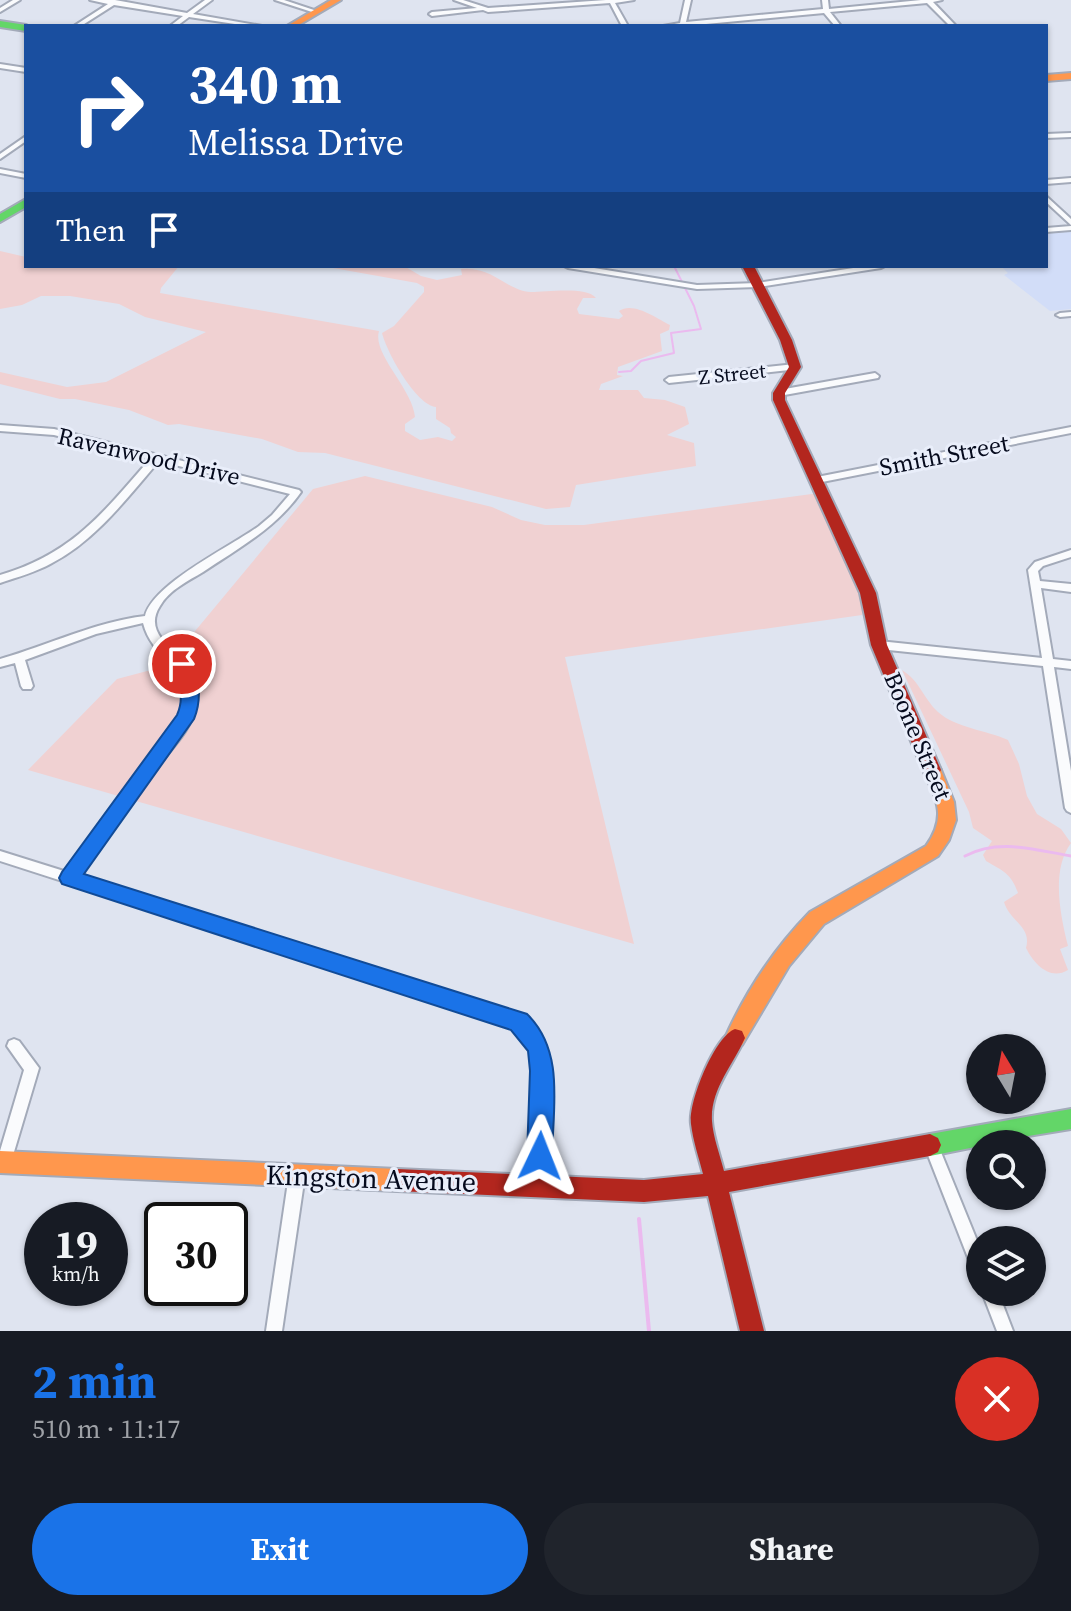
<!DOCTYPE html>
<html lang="en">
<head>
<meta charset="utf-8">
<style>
  :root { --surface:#171b24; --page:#20242c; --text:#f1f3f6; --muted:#9ea1a6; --accent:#1a73e8 }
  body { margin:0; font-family:"Source Serif 4",serif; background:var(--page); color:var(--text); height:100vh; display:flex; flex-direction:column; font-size:30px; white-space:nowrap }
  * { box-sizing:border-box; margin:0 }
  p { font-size:26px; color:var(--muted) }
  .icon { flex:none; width:44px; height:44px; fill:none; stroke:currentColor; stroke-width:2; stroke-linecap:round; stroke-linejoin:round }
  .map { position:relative; height:1331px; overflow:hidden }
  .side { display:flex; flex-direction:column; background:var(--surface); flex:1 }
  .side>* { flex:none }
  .guide { position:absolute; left:24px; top:24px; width:1024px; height:244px; border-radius:0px; box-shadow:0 2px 6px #0004; background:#1a4fa0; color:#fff; overflow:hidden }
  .needle { width:52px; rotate:350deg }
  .controls { position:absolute; left:966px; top:1034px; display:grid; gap:16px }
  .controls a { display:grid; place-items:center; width:80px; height:80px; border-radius:50%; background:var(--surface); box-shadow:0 2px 6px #0004; font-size:40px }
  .speed { position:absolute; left:24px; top:1202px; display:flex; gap:16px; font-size:40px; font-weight:700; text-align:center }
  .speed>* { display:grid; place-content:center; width:104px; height:104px; border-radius:50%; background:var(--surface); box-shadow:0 2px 6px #0004; line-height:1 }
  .speed small { font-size:20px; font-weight:400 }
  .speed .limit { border:4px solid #111; border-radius:12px; background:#fff; color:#111 }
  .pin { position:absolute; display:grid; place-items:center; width:68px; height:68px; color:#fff; margin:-34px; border:4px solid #fff; border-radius:50%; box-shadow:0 2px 8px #0007 }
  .me { position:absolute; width:88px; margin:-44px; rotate:2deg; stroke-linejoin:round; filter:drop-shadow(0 0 6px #0008) }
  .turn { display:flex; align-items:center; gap:28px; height:168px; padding:0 32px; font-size:36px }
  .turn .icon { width:104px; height:104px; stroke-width:2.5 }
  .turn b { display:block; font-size:56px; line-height:68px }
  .then { display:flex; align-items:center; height:76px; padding:0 32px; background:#0003; gap:16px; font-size:30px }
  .round { display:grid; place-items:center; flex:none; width:84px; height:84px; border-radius:42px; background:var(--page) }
  .summary { display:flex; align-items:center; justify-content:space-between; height:136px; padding:0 32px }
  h1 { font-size:48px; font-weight:700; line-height:60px; color:var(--accent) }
  .cta { display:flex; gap:16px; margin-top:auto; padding:16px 32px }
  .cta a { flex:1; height:92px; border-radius:48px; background:var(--accent); color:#fff; font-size:32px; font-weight:700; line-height:92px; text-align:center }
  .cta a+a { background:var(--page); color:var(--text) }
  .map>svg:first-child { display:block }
</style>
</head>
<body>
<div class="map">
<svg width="1071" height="1331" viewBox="0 0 1071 1331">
  <rect width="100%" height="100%" fill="#dfe4f0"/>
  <path fill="#d2ddf8" d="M1071,231V309L1050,311L1004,275L1008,273L1001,266H1046V233Z"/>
  <path fill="#f0d1d2" d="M0,251L26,257V266H179L161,288L160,293L379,331C372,354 413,389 415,417L405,424V431L420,440L438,437L452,441L456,437L451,433L450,428L436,419V407C416,405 387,353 382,333L394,326L424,292V287L417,283L322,266H404L421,276L437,280L462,275L461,269C494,266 506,291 531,292C546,292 587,286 596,298H583L577,309L579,314L619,319L623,316L619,311C633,301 656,318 670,325L669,330L660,334L662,351L618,367L617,375L623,376L601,384L599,390H638L644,398L665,400L685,407L689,424L667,435L694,443L696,466L576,485L570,507L546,509L325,453L298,452L262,439L179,424L168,425L129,410L75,399H60L0,384V372L67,387L106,382L206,332L145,317L119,304L70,296H41L22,305L0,309Z
    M365,476L492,507L521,520L545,525H584L819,493L865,599L862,615L565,657L634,944L28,770L117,679L166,666L313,489Z
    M902,670C920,681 923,698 938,712C956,728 986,730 1008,740L1019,764L1027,796L1037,814L1061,829L1071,843C1051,870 1060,914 1068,946L1060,949L1068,970C1050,981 1034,964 1026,948C1032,926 1010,922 1004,902L1018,893C1011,873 1003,871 986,861L983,855L992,841L973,828L969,812Z"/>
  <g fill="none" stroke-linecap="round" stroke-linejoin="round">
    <path stroke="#ebbaef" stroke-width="2" d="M619,372L631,371L641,361L674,353L671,333L701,329L694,306L674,266"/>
    <path stroke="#ebbaef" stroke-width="3" d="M965,856C999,838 1035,850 1071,856"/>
    <path stroke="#ebbaef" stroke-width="4" d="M639,1219L649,1331"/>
    <defs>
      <path id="street" d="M13,0H20L0,12V8Z
        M90,0H115L187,13L205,0H212L193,14L262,26H248L189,17L177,26H170L183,16L114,5L81,26H74L108,4Z
        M275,0H284L317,11L312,12Z
        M454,0H463L488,8L606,0H634L615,3L628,26H622L610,3L488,12L483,10L432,16L429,14L432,12L477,8Z
        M685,0H691L686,22L823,9L822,0H828L829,9L921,0H942L933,2L956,26H950L927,3L830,12L841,26H835L824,13L685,26H663L680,23Z
        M0,64L26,68V72L0,68Z
        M1071,133V137L1046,138V134Z
        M26,136V141L0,159V154Z
        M0,169L26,174V178L0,173Z
        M1071,178V182L1046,184V180Z
        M1046,196L1071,219V225L1046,202Z
        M1071,226V230L1046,232V228Z
        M564,266H582L697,285L758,283L866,266H885L881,268L758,287L697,289L568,268Z
        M1071,312V316L1060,317L1056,315L1060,313Z
        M795,364L798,365V369L669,383L665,380L669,377Z
        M875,373L879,376L878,378L779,396L775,393L779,390Z
        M0,425L54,429L299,490L301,492C276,528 239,548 203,572C188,581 169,590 160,606C136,643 205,657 196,706C192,729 171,749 157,767C130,803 105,839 79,876L524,1018C533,1026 541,1035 546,1047C558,1081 548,1147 547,1184L544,1189L539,1192L534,1189L531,1184C533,1153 544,1071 531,1046C527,1039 520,1033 515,1027L0,861V851L67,872L171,733C214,671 155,670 143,623L96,634L25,660L33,686L31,689H23L21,686L15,663L0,667V659C49,645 95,622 145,616C154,583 230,547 259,526L272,515L290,494L159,461C127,498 96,540 52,563C36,572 18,577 0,583V575C72,554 103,513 150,459L54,435L0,431Z
        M1071,427V433L817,483L812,480L817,477Z
        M1071,550V557L1043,566L1038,571L1040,581L1071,584V592L1041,588L1053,659L1071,661V669L1054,667L1071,771V813L1067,811L1065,808L1043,666L879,649L874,645L879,641L1042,658L1028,570L1035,562Z
        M14,1039L19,1041L39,1068L11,1162L9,1167L4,1169L0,1168V1151L24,1070L7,1046L9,1041Z
        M931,1138L936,1140L980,1248V1275L974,1273L924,1145L926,1140Z
        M297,1167L302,1170L305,1175L282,1331H266L289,1175L292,1170Z
        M982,1292H998L1013,1331H997Z"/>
      <path id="fast" d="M0,21L26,25L28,26H26V31L0,27Z
        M26,199V207L0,222V214Z
        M1071,1109V1129L980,1144V1146L930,1156L922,1152L919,1145L922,1138L930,1134Z"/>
      <path id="slow" d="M331,0H341L297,26H287Z
        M1071,73V79L1046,81V75Z
        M932,763L938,765L941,770L954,802L956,820L949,840L938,856L824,924L789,966L742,1045L735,1047L728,1045L725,1038C745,993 775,948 810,912L926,846C947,817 937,800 923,770L926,765Z
        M0,1151L397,1169L405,1172L408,1180L405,1188L397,1191L0,1173Z"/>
      <path id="jam" d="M742,266H754L792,340L801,367L785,393V400L876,593L887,645L941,770L938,775H926L923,770L871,645L860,593L773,400V393L789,367L780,340Z
        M735,1029L742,1031L745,1038C733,1065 710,1090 712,1121C713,1137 720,1155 724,1171L930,1134L938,1138L941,1145L938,1152L930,1156L729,1192L764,1331H740L708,1196L644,1202L397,1191L389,1188L386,1180L389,1172L397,1169L644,1180L703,1174C699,1158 693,1141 691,1124C688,1102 715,1036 735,1029Z"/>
    </defs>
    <use href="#street" stroke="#a3aab9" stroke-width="4"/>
    <use href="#fast" stroke="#a3aab9" stroke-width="4"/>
    <use href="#slow" stroke="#a3aab9" stroke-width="4"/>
    <use href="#jam" stroke="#a3aab9" stroke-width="4"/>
    <use href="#street" fill="#fafbfd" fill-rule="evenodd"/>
    <use href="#fast" fill="#63d668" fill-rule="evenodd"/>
    <use href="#slow" fill="#ff974d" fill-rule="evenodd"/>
    <use href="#jam" fill="#b3261e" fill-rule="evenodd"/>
  </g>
  <path fill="#1a73e8" stroke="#114b97" stroke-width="2" d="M182,658C203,665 201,702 194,719L84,874L527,1014C565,1051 553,1107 552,1156L548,1165L540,1168L531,1165L527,1156L530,1071L528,1051L511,1030L62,884L59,878L62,872L177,715C185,697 179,683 173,664Z"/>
  <g text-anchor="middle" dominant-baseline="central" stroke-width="6" stroke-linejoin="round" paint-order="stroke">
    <g font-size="20" fill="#050a1d" stroke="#e9eefa">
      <text transform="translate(732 374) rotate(-6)">Z Street</text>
    </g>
    <g font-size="24" fill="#050a1d" stroke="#e9eefa">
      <text transform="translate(944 455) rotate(-11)">Smith Street</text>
      <text transform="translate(149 456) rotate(13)">Ravenwood Drive</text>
      <text transform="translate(918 736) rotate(67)">Boone Street</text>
    </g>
    <g font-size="28" fill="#050a1d" stroke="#e9eefa">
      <text transform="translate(371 1178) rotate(2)">Kingston Avenue</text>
    </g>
  </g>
</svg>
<div class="controls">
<a><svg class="needle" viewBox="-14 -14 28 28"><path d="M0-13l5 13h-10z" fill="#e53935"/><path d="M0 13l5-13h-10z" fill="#9ea1a6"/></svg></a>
<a><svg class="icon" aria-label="search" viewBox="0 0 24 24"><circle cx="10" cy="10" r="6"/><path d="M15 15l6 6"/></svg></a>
<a><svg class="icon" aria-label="layers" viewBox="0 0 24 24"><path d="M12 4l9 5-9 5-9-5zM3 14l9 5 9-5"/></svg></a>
</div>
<div class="speed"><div>19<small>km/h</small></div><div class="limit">30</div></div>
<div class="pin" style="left:182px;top:664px;background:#d93025"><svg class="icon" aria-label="arrive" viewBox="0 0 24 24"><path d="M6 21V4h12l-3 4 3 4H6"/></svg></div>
<svg class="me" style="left:540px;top:1156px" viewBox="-20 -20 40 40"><path d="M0-17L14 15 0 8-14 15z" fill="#1a73e8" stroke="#fff" stroke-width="4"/></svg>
<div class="guide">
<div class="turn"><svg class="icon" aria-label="right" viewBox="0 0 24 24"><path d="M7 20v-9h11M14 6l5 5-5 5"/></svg><div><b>340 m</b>Melissa Drive</div></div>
<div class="then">Then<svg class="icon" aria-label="arrive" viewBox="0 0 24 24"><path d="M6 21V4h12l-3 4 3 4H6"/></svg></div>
</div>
</div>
<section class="side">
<div class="summary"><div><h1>2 min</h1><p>510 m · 11:17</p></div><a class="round" style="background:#d93025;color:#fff"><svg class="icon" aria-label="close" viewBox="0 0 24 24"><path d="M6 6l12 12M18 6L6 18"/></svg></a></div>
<div class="cta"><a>Exit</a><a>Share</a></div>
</section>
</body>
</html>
